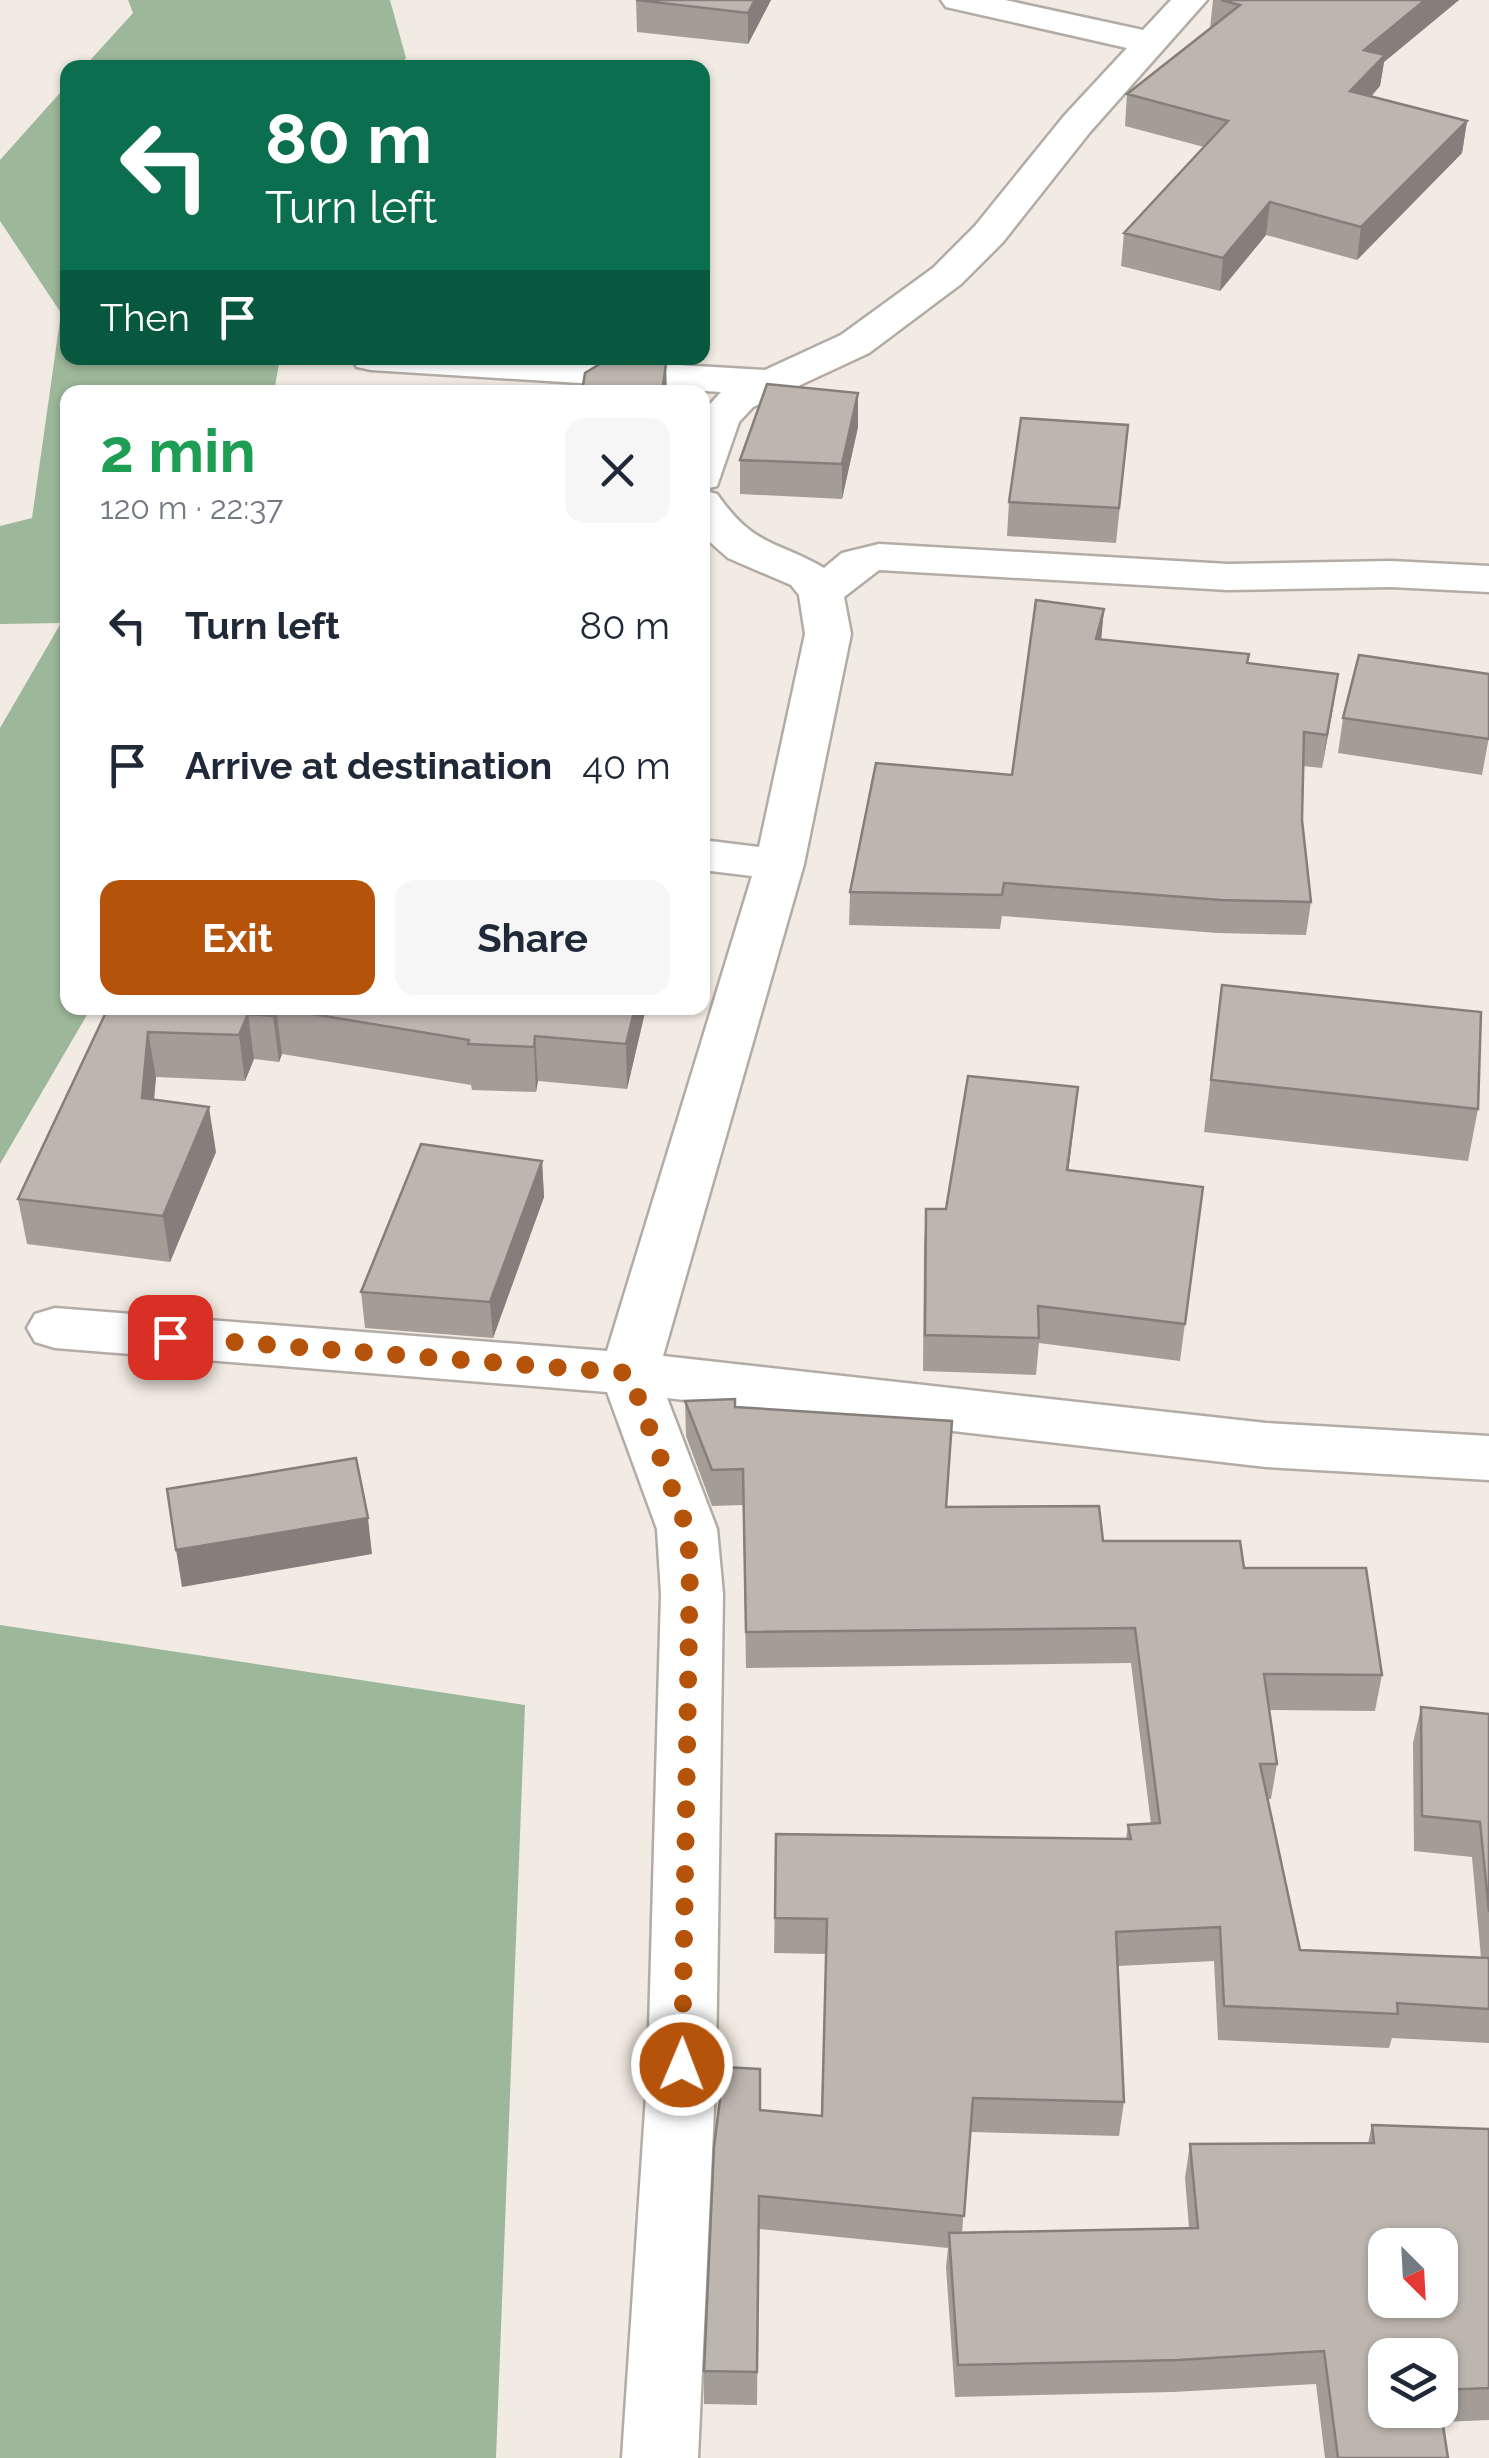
<!DOCTYPE html>
<html lang="en">
<head>
<meta charset="utf-8">
<style>
  :root { --surface:#fff; --page:#f6f6f7; --text:#1f2937; --muted:#747a83; --accent:#b45309 }
  body { margin:0; font-family:Raleway,sans-serif; background:var(--page); color:var(--text); height:100vh; display:flex; flex-direction:column; font-size:38px; white-space:nowrap }
  * { box-sizing:border-box; margin:0 }
  p { font-size:32px; color:var(--muted) }
  .icon { flex:none; width:55px; height:55px; fill:none; stroke:currentColor; stroke-width:2; stroke-linecap:round; stroke-linejoin:round }
  .map { position:relative; flex:1; overflow:hidden }
  .sheet { position:absolute; left:60px; top:385px; width:650px; height:630px; display:flex; flex-direction:column; background:var(--surface); border-radius:20px; box-shadow:0 2px 8px #0004 }
  .sheet>* { flex:none }
  .top-card { position:absolute; left:60px; top:60px; width:650px; height:305px; border-radius:20px; box-shadow:0 2px 8px #0004; background:#0b6e4f; color:#fff; overflow:hidden }
  .needle { width:65px; rotate:156deg }
  .buttons { position:absolute; left:1368px; top:2228px; display:grid; gap:20px }
  .buttons a { display:grid; place-items:center; width:90px; height:90px; border-radius:20px; background:var(--surface); box-shadow:0 2px 8px #0004; font-size:50px }
  .pin { position:absolute; display:grid; place-items:center; width:85px; height:85px; color:#fff; margin:-42px; border-radius:20px; box-shadow:0 5px 15px #0006 }
  .me { position:absolute; width:110px; margin:-55px; rotate:1deg; stroke-linejoin:round; filter:drop-shadow(0 0 8px #0008) }
  .turn { display:flex; align-items:center; gap:35px; height:210px; padding:0 40px; font-size:45px }
  .turn .icon { width:130px; height:130px; stroke-width:2.5 }
  .turn b { display:block; font-size:70px; line-height:85px }
  .then { display:flex; align-items:center; height:95px; padding:0 40px; background:#0003; gap:20px; font-size:38px }
  .round { display:grid; place-items:center; flex:none; width:105px; height:105px; border-radius:20px; background:var(--page) }
  .head { display:flex; align-items:center; justify-content:space-between; height:170px; padding:0 40px }
  h1 { font-size:60px; font-weight:700; line-height:75px; color:#1e9e55 }
  .cta { display:flex; gap:20px; margin-top:auto; padding:20px 40px }
  .cta a { flex:1; height:115px; border-radius:20px; background:var(--accent); color:#fff; font-size:40px; font-weight:700; line-height:115px; text-align:center }
  .cta a+a { background:var(--page); color:var(--text) }
  ul { padding:0; list-style:none }
  li { display:flex; align-items:center; gap:30px; height:140px; padding:0 40px }
  li div { flex:1 }
  li b { display:block; font-size:38px }
  li em { font-style:normal }
  .map>svg:first-child { display:block }
</style>
</head>
<body>
<div class="map">
<svg width="1489" height="2458" viewBox="0 0 1489 2458">
  <rect width="100%" height="100%" fill="#f2ebe3"/>
  <path fill="#9cb79a" d="M128,0H390L406,58L398,68L84,67L133,13Z
    M67,85L68,358H280L274,392H68V1008H91L0,1164V728L61,623L0,624V526L32,518L61,313L0,221V160Z
    M0,1625L525,1705L496,2458H0Z"/>
  <g fill="none" stroke-linecap="round" stroke-linejoin="round">
    <defs>
      <path id="minor" d="M941,0H1005L1143,30L1171,0H1207L1090,132L1003,242L961,284L869,353L753,407L739,422L717,486L702,490V413L721,392L371,370L357,367L351,358H561L765,370L841,335L933,268L975,226L1064,116L1127,48L946,7Z
        M702,490L717,494C755,548 774,539 824,568L842,553L879,544L1228,564L1391,561L1489,566V592L1391,587L1228,590L879,570L844,597L851,634L804,864L663,1356L1266,1423L1489,1436V1480L1266,1467L667,1398L717,1529L723,1594L716,2065L698,2458H622L648,2065L661,1594L657,1529L607,1392L55,1348L35,1342L27,1328L35,1314L55,1308L607,1351L752,876L702,870V840L759,847L805,634L799,595L791,585L728,558L702,535Z"/>
    </defs>
    <use href="#minor" stroke="#b3aca5" stroke-width="5"/>
    <use href="#minor" fill="#fff" fill-rule="evenodd"/>
  </g>
  <path fill="#a39d96" fill-rule="evenodd" d="M636,0H771L748,44L637,32Z
    M1213,0H1459L1384,62L1380,86L1371,97L1467,121L1462,153L1357,260L1266,235L1220,291L1121,266L1124,233L1204,147L1125,126L1127,94L1210,28Z
    M858,427L842,499L740,494V460Z
    M1125,459L1116,543L1007,536L1009,502Z
    M1104,609L1101,639L1247,663L1333,707L1322,768L1303,766L1302,820L1311,902L1306,935L1217,933L1002,916L1000,929L849,925L850,892L1012,775Z
    M1343,718L1489,737L1482,775L1338,753Z
    M1222,985L1478,1109L1468,1161L1204,1132Z
    M102,1008H646L627,1089L538,1081L536,1092L472,1090L471,1085L282,1054L279,1062L254,1059L245,1081L156,1077L154,1099L216,1152L170,1262L27,1244L18,1199L104,1016Z
    M1078,1087L1068,1170L1203,1187L1180,1361L1039,1343L1036,1375L923,1371L924,1246L926,1209H946Z
    M542,1161L544,1197L493,1338L365,1328L361,1292Z
    M685,1401L735,1407L947,1507L1103,1541L1244,1568L1382,1675L1375,1711L1269,1710L1277,1764L1271,1799H1268L1300,1950L1481,1958L1472,1857L1414,1851L1413,1743L1421,1707L1489,1714V2043L1392,2038L1389,2048L1218,2040L1214,1961L1118,1966L1124,2102L1119,2136L970,2132L962,2233L1189,2228L1185,2178L1190,2144L1368,2143L1372,2125L1489,2129V2420L1442,2422L1448,2458H1325L1316,2384L1173,2392L955,2397L946,2267L948,2248L759,2229L757,2405L704,2404V2371L760,2110L821,2116L826,1954L774,1953L776,1834L1126,1839L1128,1825L1151,1824L1131,1663L746,1668L743,1505L712,1506L686,1436ZM1440,2355V2410H1385Z"/>
  <path fill="#847f7a" d="M755,0H771L748,44V13Z
    M1425,0H1459L1384,62L1380,86L1345,123L1350,91L1364,50Z
    M1467,121L1462,153L1357,260L1361,227Z
    M1270,202L1266,235L1220,291L1223,258Z
    M666,364L667,392H662Z
    M858,393V427L842,499V464Z
    M1104,609L1101,641L1096,639Z
    M1338,674L1333,707L1322,768L1327,735Z
    M276,1008L282,1054L279,1062L273,1016Z
    M635,1008H646L627,1089L626,1044Z
    M248,1014L254,1059L245,1081L239,1035Z
    M148,1032L156,1077L150,1143L142,1098Z
    M535,1036L538,1081L536,1092L534,1047Z
    M1078,1087L1074,1124L1064,1207L1067,1170Z
    M209,1107L216,1152L170,1262L163,1216Z
    M542,1161L544,1197L493,1338L490,1302Z
    M368,1518L372,1554L182,1587L176,1550Z"/>
  <path fill="#bdb6af" stroke="#847f7a" stroke-width="2.5" fill-rule="evenodd" d="M636,0H755L748,13Z
    M1221,0H1425L1364,50L1385,55L1350,91L1467,121L1361,227L1270,202L1223,258L1124,233L1228,121L1127,94L1240,5Z
    M603,362L666,364L662,392H582L585,373Z
    M767,384L858,393L842,464L740,460Z
    M1021,418L1128,425L1119,508L1009,502Z
    M1036,600L1104,609L1096,639L1249,654L1247,663L1338,674L1327,735L1304,732L1302,820L1311,902L1221,900L1004,883L1002,895L850,892L876,763L1012,775Z
    M1359,655L1489,674V739L1343,718Z
    M1222,985L1481,1012L1478,1109L1211,1080Z
    M108,1008H635L626,1044L535,1036L534,1047L468,1044L469,1040L276,1008L273,1016L248,1014L239,1035L148,1032L142,1098L209,1107L163,1216L18,1199Z
    M968,1076L1078,1087L1067,1170L1203,1187L1185,1324L1038,1306L1039,1338L925,1335L926,1209H946Z
    M421,1144L542,1161L490,1302L361,1292Z
    M735,1399V1407L952,1421L946,1507L1099,1506L1103,1541H1240L1244,1568H1366L1382,1675L1264,1674L1277,1764H1260L1300,1950L1489,1958V2009L1397,2003L1398,2014L1224,2006L1220,1927L1116,1932L1124,2102L973,2098L964,2216L759,2196L757,2372L704,2371L714,2147L724,2067L760,2069V2110L822,2116L827,1919L775,1918L776,1834L1131,1839L1128,1825L1160,1823L1135,1628L746,1632L743,1469L712,1470L685,1401Z
    M356,1458L368,1518L176,1550L167,1489Z
    M1421,1707L1489,1714V1912L1480,1822L1422,1816Z
    M1372,2125L1489,2129V2388L1440,2390V2355H1385V2410H1440V2406L1448,2458H1338L1324,2351L1178,2360L958,2365L949,2233L1198,2228L1190,2144L1374,2143ZM1385,2245H1440V2300H1385Z"/>
  <g fill="none" stroke-linecap="round" stroke-linejoin="round">
    <path stroke="#b45309" stroke-width="18" stroke-dasharray="0 32.4" d="M170,1337L629,1373L687,1529L690,1562L682,2065"/>
  </g>
</svg>
<div class="buttons">
<a><svg class="needle" viewBox="-14 -14 28 28"><path d="M0-13l5 13h-10z" fill="#e53935"/><path d="M0 13l5-13h-10z" fill="#747a83"/></svg></a>
<a><svg class="icon" aria-label="layers" viewBox="0 0 24 24"><path d="M12 4l9 5-9 5-9-5zM3 14l9 5 9-5"/></svg></a>
</div>
<div class="pin" style="left:170px;top:1337px;background:#d93025"><svg class="icon" aria-label="arrive" viewBox="0 0 24 24"><path d="M6 21V4h12l-3 4 3 4H6"/></svg></div>
<svg class="me" style="left:682px;top:2065px" viewBox="-20 -20 40 40"><circle r="17" fill="#b45309" stroke="#fff" stroke-width="3"/><path d="M0-11L8 9 0 5-8 9z" fill="#fff"/></svg>
<div class="top-card">
<div class="turn"><svg class="icon" aria-label="left" viewBox="0 0 24 24"><path d="M17 20v-9H6M10 6l-5 5 5 5"/></svg><div><b>80 m</b>Turn left</div></div>
<div class="then">Then<svg class="icon" aria-label="arrive" viewBox="0 0 24 24"><path d="M6 21V4h12l-3 4 3 4H6"/></svg></div>
</div>
<section class="sheet">
<div class="head"><div><h1>2 min</h1><p>120 m · 22:37</p></div><a class="round"><svg class="icon" aria-label="close" viewBox="0 0 24 24"><path d="M6 6l12 12M18 6L6 18"/></svg></a></div>
<ul>
<li><svg class="icon" aria-label="left" viewBox="0 0 24 24"><path d="M17 20v-9H6M10 6l-5 5 5 5"/></svg><div><b>Turn left</b></div><em>80 m</em></li>
<li><svg class="icon" aria-label="arrive" viewBox="0 0 24 24"><path d="M6 21V4h12l-3 4 3 4H6"/></svg><div><b>Arrive at destination</b></div><em>40 m</em></li>
</ul>
<div class="cta"><a>Exit</a><a>Share</a></div>
</section>
</div>
</body>
</html>
